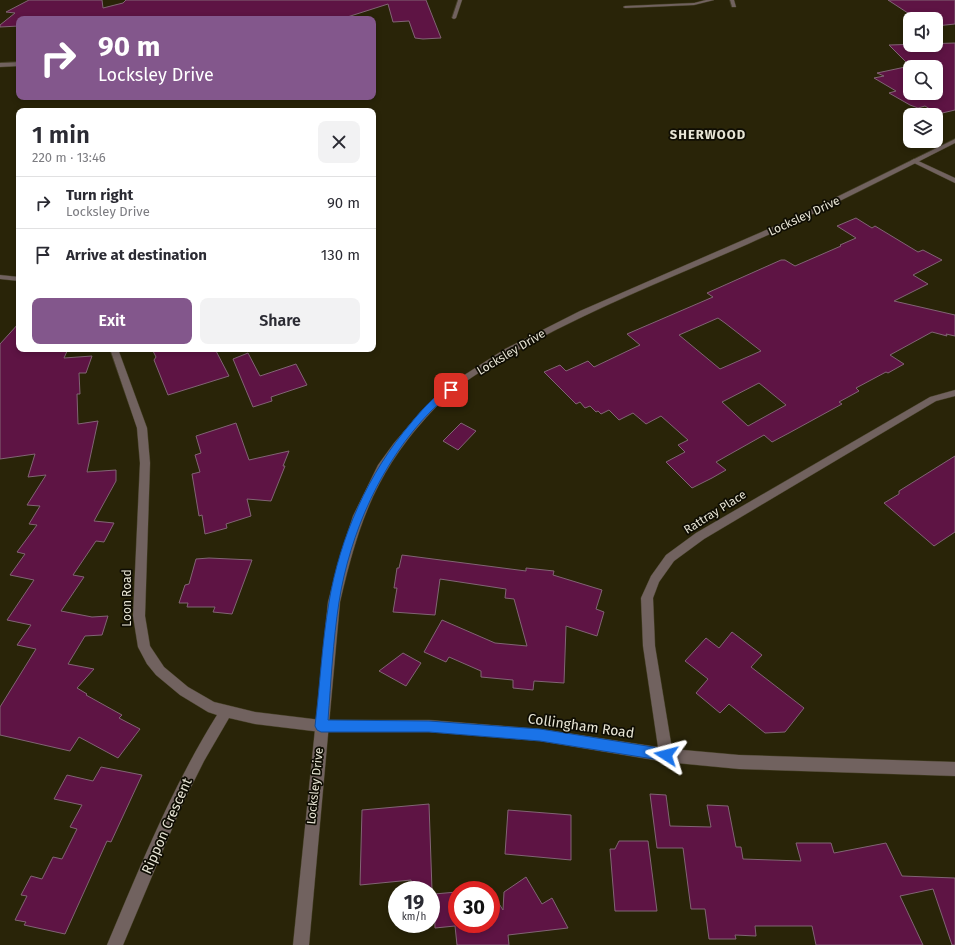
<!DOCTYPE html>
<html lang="en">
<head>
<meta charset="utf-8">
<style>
  :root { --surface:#fff; --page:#f2f2f3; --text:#2b2b33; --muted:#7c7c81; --line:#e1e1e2; --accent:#83578c }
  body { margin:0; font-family:"Fira Sans",sans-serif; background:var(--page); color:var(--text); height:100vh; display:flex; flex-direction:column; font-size:15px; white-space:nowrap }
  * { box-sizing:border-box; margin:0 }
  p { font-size:13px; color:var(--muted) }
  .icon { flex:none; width:22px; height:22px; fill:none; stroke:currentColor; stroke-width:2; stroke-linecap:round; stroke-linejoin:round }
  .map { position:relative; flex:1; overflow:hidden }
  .panel { position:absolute; left:16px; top:108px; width:360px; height:244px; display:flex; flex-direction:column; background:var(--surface); border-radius:8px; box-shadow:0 2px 6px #0003 }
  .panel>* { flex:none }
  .hud { position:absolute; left:16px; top:16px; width:360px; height:84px; border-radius:8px; box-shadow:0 2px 6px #0003; background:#83578c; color:#fff; overflow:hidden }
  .fabs { position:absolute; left:903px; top:12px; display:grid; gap:8px }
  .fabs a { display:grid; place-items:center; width:40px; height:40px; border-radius:8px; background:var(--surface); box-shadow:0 2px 6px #0003; font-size:20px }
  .speed { position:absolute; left:388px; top:881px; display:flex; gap:8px; font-size:20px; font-weight:700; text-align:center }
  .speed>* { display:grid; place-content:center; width:52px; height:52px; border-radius:50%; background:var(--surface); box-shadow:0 2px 6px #0003; line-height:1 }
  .speed small { font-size:10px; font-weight:400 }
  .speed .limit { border:6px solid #d22; background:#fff; color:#111 }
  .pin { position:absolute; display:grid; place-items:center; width:34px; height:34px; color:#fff; margin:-17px; border-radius:8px; box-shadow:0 2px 6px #0006 }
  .me { position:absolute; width:44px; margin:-22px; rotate:279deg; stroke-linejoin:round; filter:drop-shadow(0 0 3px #0008) }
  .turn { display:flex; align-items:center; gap:14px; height:84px; padding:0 16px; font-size:18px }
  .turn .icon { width:52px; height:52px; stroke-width:2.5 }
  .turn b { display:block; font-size:28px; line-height:34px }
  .round { display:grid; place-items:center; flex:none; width:42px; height:42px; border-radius:8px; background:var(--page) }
  .overview { display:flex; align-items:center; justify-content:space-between; height:68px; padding:0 16px }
  h1 { font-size:24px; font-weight:600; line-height:30px }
  .action { display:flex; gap:8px; margin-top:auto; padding:8px 16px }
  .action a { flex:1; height:46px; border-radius:8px; background:var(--accent); color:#fff; font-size:16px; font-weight:600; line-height:46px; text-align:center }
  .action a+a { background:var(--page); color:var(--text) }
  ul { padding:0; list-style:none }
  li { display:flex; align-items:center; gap:12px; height:52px; padding:0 16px; border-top:1px solid var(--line) }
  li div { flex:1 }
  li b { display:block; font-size:15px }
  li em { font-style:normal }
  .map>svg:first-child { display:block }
</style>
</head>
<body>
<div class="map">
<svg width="955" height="945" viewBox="0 0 955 945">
  <rect width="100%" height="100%" fill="#292408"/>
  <path fill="#5e1444" stroke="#816474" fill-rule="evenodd" d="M29,0H102L103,8L123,3L126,0H426L441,38L423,39L415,38L409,21L393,22L388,4L341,19H75L45,17L42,19H19V26L0,27V25L15,13L6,12Z
    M888,0H955V24L936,26V19H917Z
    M955,43V110L938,114L925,106L918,108L910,105L889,93L896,91L874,78L884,76L877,73L910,66L889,45ZM910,67H936V93H910Z
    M856,218L872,228L875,226L918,252L923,250L942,260L913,275L928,284L894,301L955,315V336L946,334L947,336L932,332L890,355L904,364L888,373L886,372L856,388L859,391L839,402L842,404L789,433L772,442L764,435L716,462L726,470L712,478L692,488L666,462L685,452L678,445L688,440L661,416L646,424L633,413L619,420L609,410L601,414L598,411L596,412L590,406L585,408L580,402L576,404L544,372L560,365L566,371L588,361L594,367L640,345L627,334L713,297L707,293L781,260H785L795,266L841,246L840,245L856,238L837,226ZM718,318L725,323L761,351L720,369L679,335ZM759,383L786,405L748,426L722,402Z
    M19,323V349H68L64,358L92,356L86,373H79L80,394H77L78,424L98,421L87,472L116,470V481L94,521L114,523L104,542L96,541L73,575L84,577L61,611L92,617L108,616L102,635L85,636L68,664L94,669L77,688L87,694L86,695L122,715L119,718L140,729L118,758L79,737L70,751L0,735V707L36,649L17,645L31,625L7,620L34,580L10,575L25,554L17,552L37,525L29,524L40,506L27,505L46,475L28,477L35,454L0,459V344Z
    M152,349H215L229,376L168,395L154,360L156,357Z
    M248,353L260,376L296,364L307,385L271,397L272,401L253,407L233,359Z
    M236,423L249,460L289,451L283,466H285L271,501L247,499L251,516L226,524L227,528L205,534L202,515L199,516L192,474L200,472L195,455L201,453L196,436Z
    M461,423L476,431L458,450L443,441Z
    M955,456V532L934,546L884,503L899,494V491Z
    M402,555L526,571V568L554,571L553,575L602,590L596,609L604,612L597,636L566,626L564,683L534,681L533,690L513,688V680L481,677V671L449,657L446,662L424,652L442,620L495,643L527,646L514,599L505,598L506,589L440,579L435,615L393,612L397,588H394L397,568H399Z
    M209,558L252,560L232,614L213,612L215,607H187L188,603H179L185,585L189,584L196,559Z
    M732,632L762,655L751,667L804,708L785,732L765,733L729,704L720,713L696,693L708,679L685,661L706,638L719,648Z
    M403,653L421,663L406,686L379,671Z
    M101,767L142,775L111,842L107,841L65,934L24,925L26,922L15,920L27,896L21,895L31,876L42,879L53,857L62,859L77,829L70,827L82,805L54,799L67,775L93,781Z
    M650,794L666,795L670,826L711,827L707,805L728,806L736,847H741L743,859L801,861L796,843H831L834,853L886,843L902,876L955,878V945H952L933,889L900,896L923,945H816L812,926H755L756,936L735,935L736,939H709L705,909H691L683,848H657Z
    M429,804L432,890H412L411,880L360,885L362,810Z
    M508,810L571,815V860L505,854Z
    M619,841H648L657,911H615L610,849H615Z
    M526,877L542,904L552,898L568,928L508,935L509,945H457L455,926L435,928L434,894L457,892V924H491V891L503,910L504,892Z"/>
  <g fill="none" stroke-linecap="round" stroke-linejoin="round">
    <defs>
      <path id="minor" d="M458,0H462L456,18L454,19L452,18Z
        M706,0H714L694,5L625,8L623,7L625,6L694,3Z
        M730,0H734L736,7H732Z
        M19,62V66L0,67V63Z
        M914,159L955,178V183L912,162L911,161Z
        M0,275L19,277V281L0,279Z
        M110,349H118L147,428L150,463L145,616L150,646L164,667L188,687L214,702L255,712L321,720H429L540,729L658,747L643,646L641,598L651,576L666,555L696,533L930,397L955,390V396L936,401L704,539L674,561L659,582L653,598L655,646L672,749L739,755L955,762V776L739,769L666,762L540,741L429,732H321L255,724L229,718L204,761L182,805L123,945H107C140,867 172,787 217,715L208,712L180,695L156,675L147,664L138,647L133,616L140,463L137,428Z"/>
      <path id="tertiary" d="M955,139V143C886,178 818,213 748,244C675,276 601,305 531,343C498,361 463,379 437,406C377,468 359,520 340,602L309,945H293L328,602L342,550L353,516L378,465L394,443L418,415L433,399L455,381L505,349L580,311L796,217Z"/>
    </defs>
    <use href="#minor" stroke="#443f25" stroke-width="1"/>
    <use href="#tertiary" stroke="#443f25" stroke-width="1"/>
    <use href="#minor" fill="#71625f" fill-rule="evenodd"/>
    <use href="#tertiary" fill="#71625f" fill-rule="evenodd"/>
  </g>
  <path fill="#1a73e8" stroke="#114b97" d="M451,387L455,390L454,392C447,398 438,404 431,411C381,462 350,533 339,602C333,641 331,681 328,720L429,721L540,729L666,749L671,751L673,755L671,759L666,761L540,741L429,732H321L317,730L315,726C320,685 322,643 329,602C340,537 368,473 411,423C420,412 438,391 451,387Z"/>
  <g text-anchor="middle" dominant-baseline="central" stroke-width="3.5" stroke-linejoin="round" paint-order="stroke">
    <g font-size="12" fill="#e8e5d5" stroke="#0f0d03">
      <text transform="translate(804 216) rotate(-25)">Locksley Drive</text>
      <text transform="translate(511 352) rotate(-31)">Locksley Drive</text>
      <text transform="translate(715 512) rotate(-32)">Rattray Place</text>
      <text transform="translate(127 598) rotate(-90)">Loon Road</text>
      <text transform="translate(315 786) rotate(-84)">Locksley Drive</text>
    </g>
    <g font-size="13" font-weight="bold" letter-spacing="1" fill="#e8e5d5" stroke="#0f0d03">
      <text x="708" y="134">SHERWOOD</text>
    </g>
    <g font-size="14" fill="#e8e5d5" stroke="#0f0d03">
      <text transform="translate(581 726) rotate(8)">Collingham Road</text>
      <text transform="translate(167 826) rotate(-66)">Rippon Crescent</text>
    </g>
  </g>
</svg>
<div class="fabs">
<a><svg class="icon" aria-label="sound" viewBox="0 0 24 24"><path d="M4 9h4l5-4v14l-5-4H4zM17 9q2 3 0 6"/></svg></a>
<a><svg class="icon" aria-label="search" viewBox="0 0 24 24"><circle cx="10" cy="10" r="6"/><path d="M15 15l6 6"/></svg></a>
<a><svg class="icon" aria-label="layers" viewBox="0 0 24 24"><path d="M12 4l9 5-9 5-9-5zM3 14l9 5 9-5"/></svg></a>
</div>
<div class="speed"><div>19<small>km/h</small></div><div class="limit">30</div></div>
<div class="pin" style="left:451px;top:390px;background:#d93025"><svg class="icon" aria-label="arrive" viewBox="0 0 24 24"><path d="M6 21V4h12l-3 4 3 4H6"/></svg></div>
<svg class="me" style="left:666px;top:755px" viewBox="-20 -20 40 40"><path d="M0-17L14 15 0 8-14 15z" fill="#1a73e8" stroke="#fff" stroke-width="4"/></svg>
<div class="hud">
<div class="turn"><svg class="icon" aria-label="right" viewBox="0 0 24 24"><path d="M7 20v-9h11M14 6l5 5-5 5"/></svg><div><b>90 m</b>Locksley Drive</div></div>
</div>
<section class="panel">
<div class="overview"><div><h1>1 min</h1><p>220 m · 13:46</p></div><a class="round"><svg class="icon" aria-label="close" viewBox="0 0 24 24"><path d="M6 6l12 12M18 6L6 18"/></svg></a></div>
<ul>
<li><svg class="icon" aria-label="right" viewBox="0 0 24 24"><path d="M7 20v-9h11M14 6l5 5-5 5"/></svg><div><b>Turn right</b><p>Locksley Drive</p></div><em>90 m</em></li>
<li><svg class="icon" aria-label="arrive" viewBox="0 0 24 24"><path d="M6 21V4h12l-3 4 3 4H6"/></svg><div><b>Arrive at destination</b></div><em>130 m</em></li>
</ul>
<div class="action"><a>Exit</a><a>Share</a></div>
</section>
</div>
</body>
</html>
